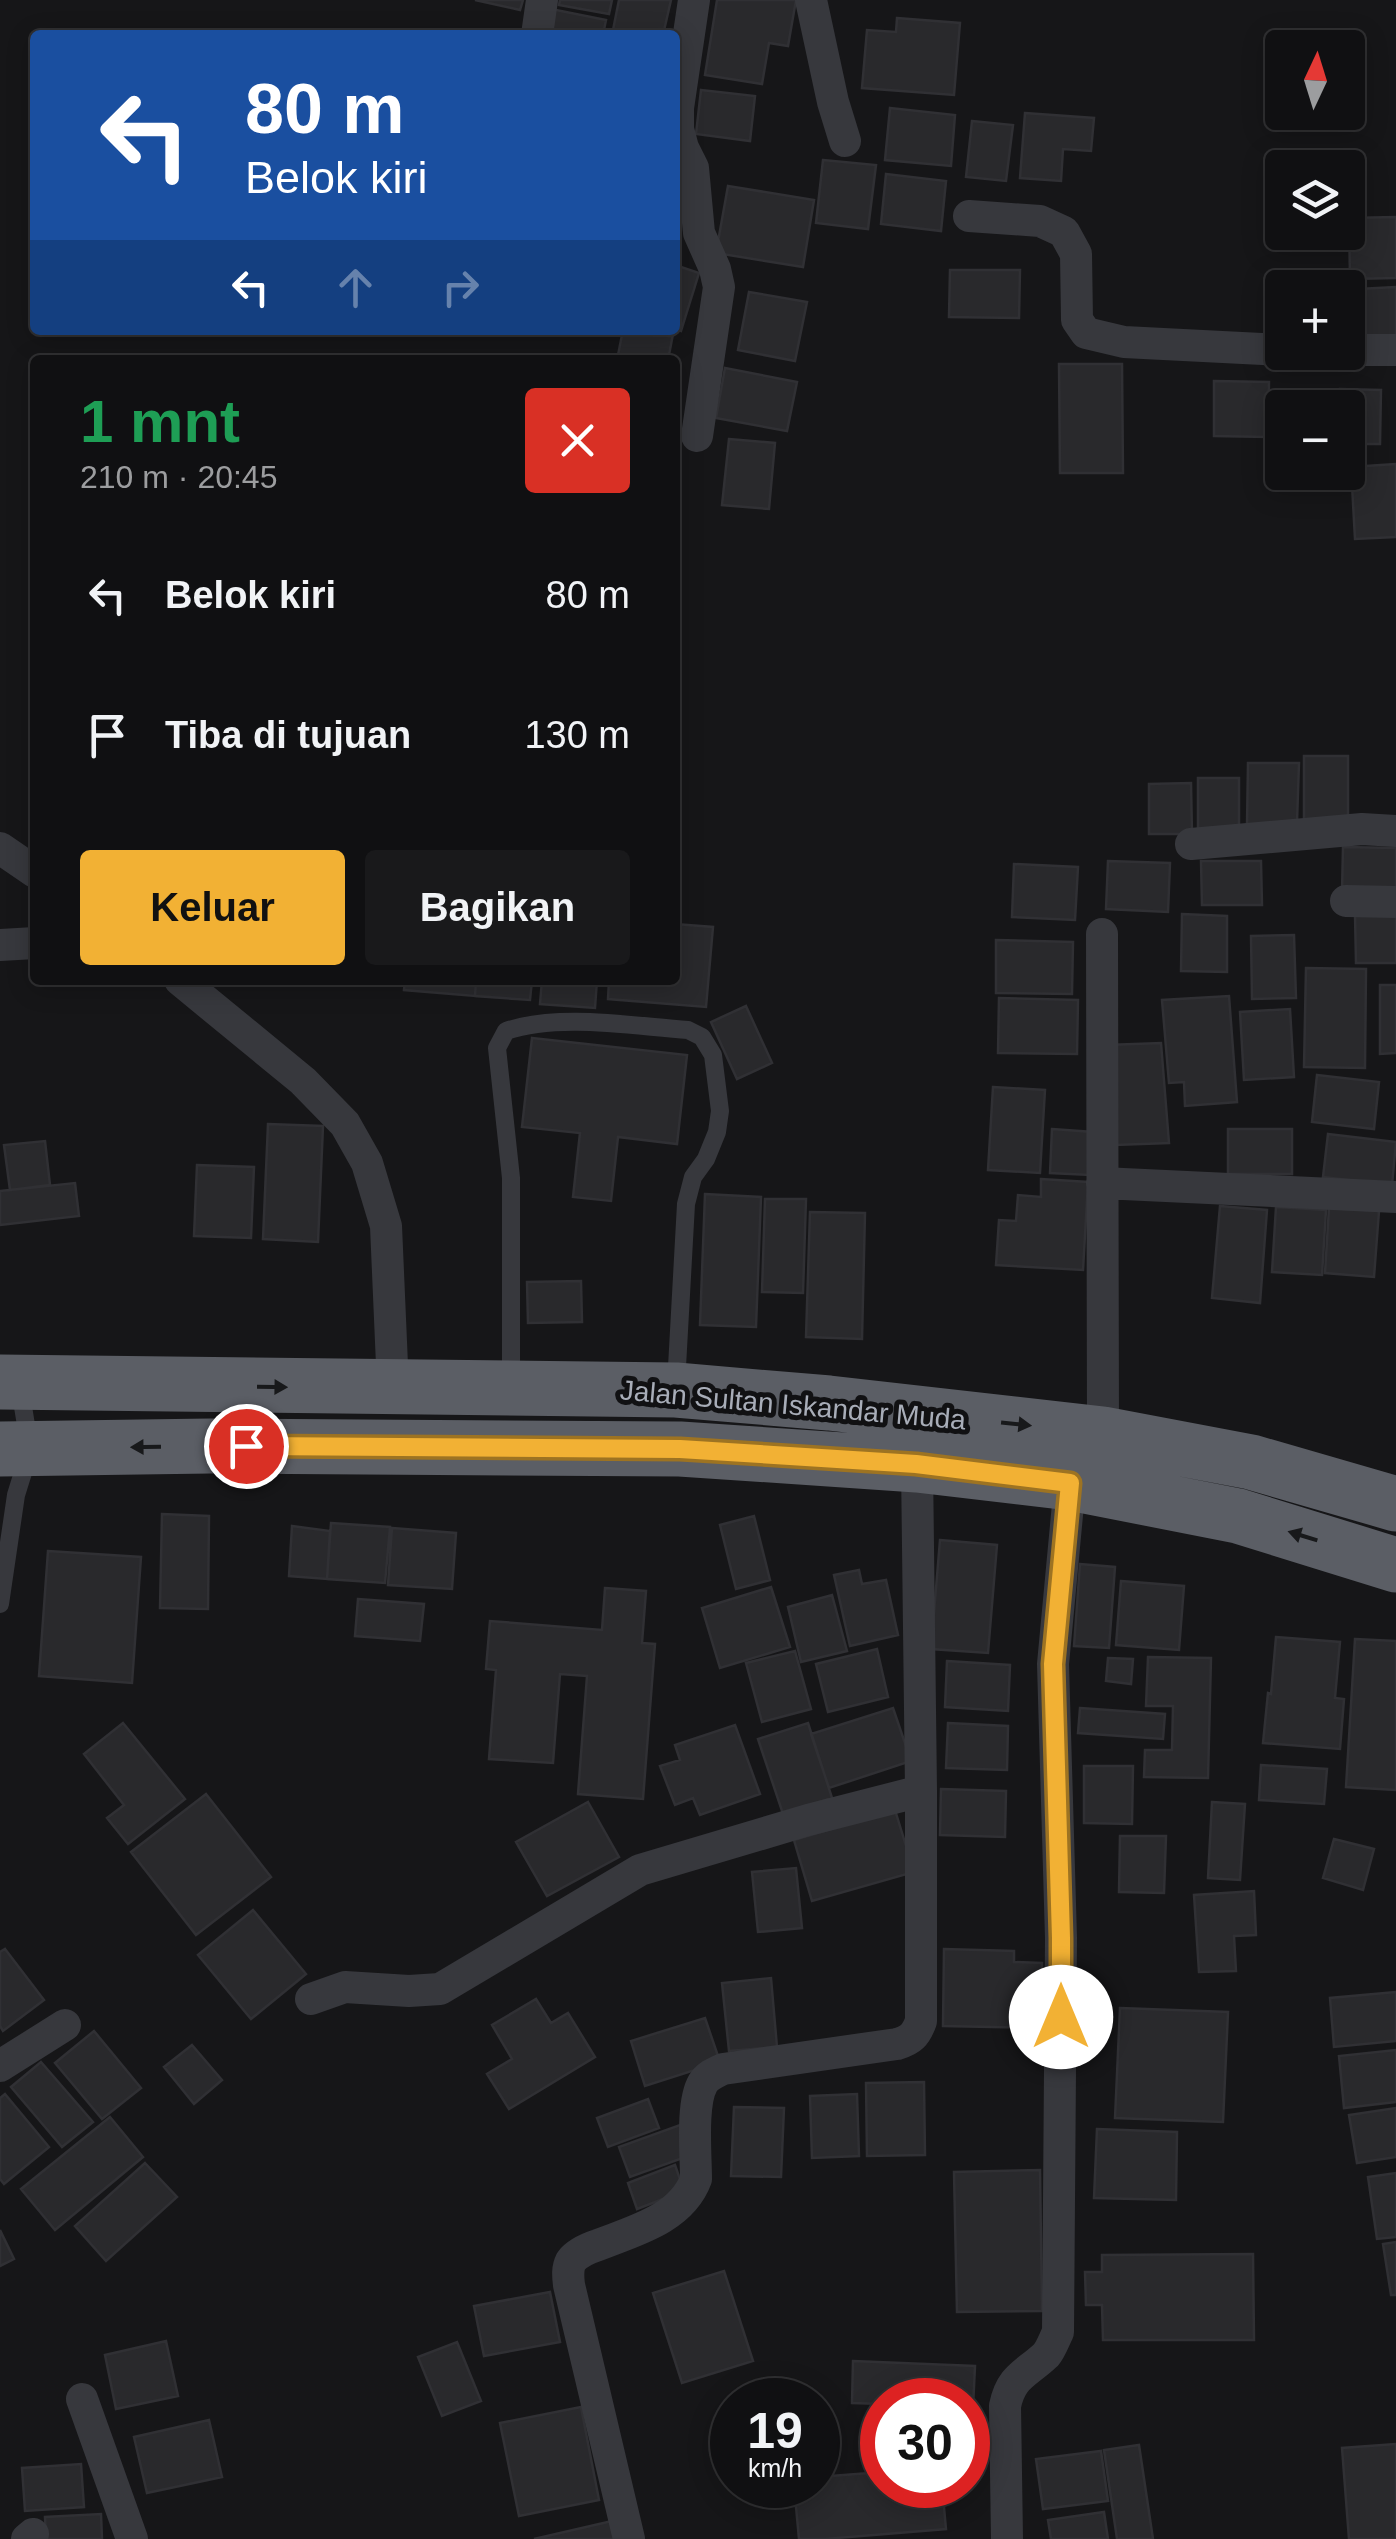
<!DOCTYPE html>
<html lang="id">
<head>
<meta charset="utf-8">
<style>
  :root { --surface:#101012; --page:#19191b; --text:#f1f3f6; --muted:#9c9d9f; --line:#303032; --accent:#f2b134 }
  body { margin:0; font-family:Helvetica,sans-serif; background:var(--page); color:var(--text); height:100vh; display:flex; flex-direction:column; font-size:38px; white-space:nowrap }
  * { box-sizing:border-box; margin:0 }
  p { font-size:32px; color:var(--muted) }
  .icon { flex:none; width:55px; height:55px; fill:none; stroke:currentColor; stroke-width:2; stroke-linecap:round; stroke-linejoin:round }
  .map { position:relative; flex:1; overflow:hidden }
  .side { position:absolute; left:30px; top:355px; width:650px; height:630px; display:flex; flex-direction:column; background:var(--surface); border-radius:10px; box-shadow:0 5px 25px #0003,0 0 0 2px var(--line) }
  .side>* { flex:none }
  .guide { position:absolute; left:30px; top:30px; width:650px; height:305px; border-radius:10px; box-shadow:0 5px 25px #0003,0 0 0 2px var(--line); background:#1a4fa0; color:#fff; overflow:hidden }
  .needle { width:65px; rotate:4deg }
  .tools { position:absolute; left:1265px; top:30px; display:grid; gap:20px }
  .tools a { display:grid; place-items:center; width:100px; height:100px; border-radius:10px; background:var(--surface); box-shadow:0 5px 25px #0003,0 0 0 2px var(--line); font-size:50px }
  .speed { position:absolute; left:710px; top:2378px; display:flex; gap:20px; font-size:50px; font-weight:700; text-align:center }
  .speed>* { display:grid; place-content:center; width:130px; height:130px; border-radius:50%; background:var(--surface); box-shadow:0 5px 25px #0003,0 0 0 2px var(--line); line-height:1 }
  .speed small { font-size:25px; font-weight:400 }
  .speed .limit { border:15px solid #d22; background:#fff; color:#111 }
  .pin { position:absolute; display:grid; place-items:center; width:85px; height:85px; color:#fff; margin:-42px; border:5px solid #fff; border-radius:50%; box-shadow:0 2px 10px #0007 }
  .me { position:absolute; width:110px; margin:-55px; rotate:0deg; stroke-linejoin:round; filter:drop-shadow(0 0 8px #0008) }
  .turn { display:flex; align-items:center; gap:35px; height:210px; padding:0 50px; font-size:45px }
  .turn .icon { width:130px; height:130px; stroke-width:2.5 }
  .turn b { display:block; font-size:70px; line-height:85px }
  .lanes { display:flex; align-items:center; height:95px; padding:0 50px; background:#0003; justify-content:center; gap:50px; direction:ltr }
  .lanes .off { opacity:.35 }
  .round { display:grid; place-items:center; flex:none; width:105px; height:105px; border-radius:10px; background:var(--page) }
  .headline { display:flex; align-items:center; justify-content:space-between; height:170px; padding:0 50px }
  h1 { font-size:60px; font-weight:600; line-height:75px; color:#1e9e55 }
  .cta { display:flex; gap:20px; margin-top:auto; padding:20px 50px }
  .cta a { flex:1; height:115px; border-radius:10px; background:var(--accent); color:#111; font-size:40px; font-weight:600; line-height:115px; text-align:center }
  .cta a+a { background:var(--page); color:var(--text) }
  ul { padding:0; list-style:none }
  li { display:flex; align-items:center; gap:30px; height:140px; padding:0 50px }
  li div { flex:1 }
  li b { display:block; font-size:38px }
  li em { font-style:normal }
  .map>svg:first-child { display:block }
</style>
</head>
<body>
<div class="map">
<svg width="1396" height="2539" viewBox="0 0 1396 2539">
  <rect width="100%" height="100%" fill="#161618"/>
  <path fill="#29292c" stroke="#303034" stroke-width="2.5" d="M475,0H523L520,10Z
    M560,0H612L609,14L559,5Z
    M619,0H671L663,35H612Z
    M717,0H796L788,46L769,43L762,84L705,75Z
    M551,9L606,20L603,35H546Z
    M897,18L960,23L954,95L862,88L867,30L896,32Z
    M701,90L755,96L750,141L696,134Z
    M890,108L955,115L951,166L885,160Z
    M1025,113L1094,118L1091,151L1063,149L1061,181L1020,178Z
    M972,121L1013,125L1006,181L966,177Z
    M823,160L876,165L868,229L816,223Z
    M1281,163L1332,164V168H1282V216H1279Z
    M886,174L946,181L941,231L881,224Z
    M728,186L814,200L803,267L716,253Z
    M1396,217V278L1350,279L1349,218Z
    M675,265L699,273L681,331L675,329Z
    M950,270H1020L1019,318L949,317Z
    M1396,287V340L1362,342L1359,289Z
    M749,292L807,302L795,361L738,350Z
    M623,330H651L673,334L668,360H617Z
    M1059,364H1122L1123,473H1060Z
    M725,368L797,382L787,431L716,418Z
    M1214,381L1269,382L1268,437L1214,436Z
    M1340,389L1381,390L1380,444H1348V408H1340Z
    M1324,391V408H1282V451V392Z
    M729,439L775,443L769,509L722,505Z
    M1396,464V537L1355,539L1351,467Z
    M1304,756H1348V821H1304Z
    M1248,763H1299L1297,822L1247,825Z
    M1198,778H1239V831H1198Z
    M1191,783L1192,834H1149V784Z
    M1343,847L1396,848V893L1342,892Z
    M1108,861L1170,863L1168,912L1106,909Z
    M1201,861H1261L1262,905H1202Z
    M1014,864L1078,867L1075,920L1012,917Z
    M1182,914L1227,916V972L1181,971Z
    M1355,915H1396V963H1356Z
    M675,924L713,927L706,1007L608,999L609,980H675Z
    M1294,935L1296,998L1252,999L1251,936Z
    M996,940L1073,942L1072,994L996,993Z
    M1306,968L1366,969L1365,1068L1304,1067Z
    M405,980H476L475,996L404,990Z
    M476,980H532L530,1000L475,996Z
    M542,980H597L595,1008L540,1004Z
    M1380,985H1396V1053L1380,1054Z
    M1229,996L1237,1102L1185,1106L1184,1082L1169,1083L1162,1000Z
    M999,998L1078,1000L1077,1054L998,1053Z
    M746,1006L772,1063L737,1079L711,1022Z
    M1290,1009L1294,1077L1244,1080L1240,1012Z
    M532,1038L687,1055L677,1144L618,1137L611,1201L573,1197L580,1133L522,1127Z
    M1161,1043L1169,1143L1115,1145L1107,1045Z
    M1317,1075L1379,1082L1374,1129L1312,1122Z
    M993,1087L1045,1090L1040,1173L988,1170Z
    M268,1124L323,1126L318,1242L263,1239Z
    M1052,1129L1093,1132L1090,1175L1050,1173Z
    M1228,1129H1292V1174H1228Z
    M1328,1134L1396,1142L1392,1185L1323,1177Z
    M45,1141L50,1185L10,1190L4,1145Z
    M197,1165L254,1167L251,1238L194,1236Z
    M1041,1179L1088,1182L1083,1270L996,1265L999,1220L1016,1221L1018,1195L1041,1197Z
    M75,1183L79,1216L0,1225V1191Z
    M705,1194L761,1197L756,1327L700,1325Z
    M765,1199H806L803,1293L762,1292Z
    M1220,1206L1267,1210L1260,1303L1212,1298Z
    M1276,1207L1326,1210L1322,1275L1272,1272Z
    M1329,1208L1379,1211L1374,1277L1325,1273Z
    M810,1212L865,1213L862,1339L806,1337Z
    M581,1281L582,1322L528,1323L527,1282Z
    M162,1514L209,1516L208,1609L160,1608Z
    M754,1516L770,1580L736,1589L720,1525Z
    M331,1523L390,1527L385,1583L327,1579Z
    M292,1526L330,1531L327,1579L289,1576Z
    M392,1528L456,1533L452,1589L388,1585Z
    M940,1540L997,1545L988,1653L931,1649Z
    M48,1551L141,1557L132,1683L39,1676Z
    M1080,1564L1115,1567L1109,1648L1074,1646Z
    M859,1570L862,1584L886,1580L898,1635L850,1646L834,1575Z
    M1121,1581L1184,1586L1179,1650L1116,1645Z
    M771,1587L790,1647L720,1668L702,1608Z
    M605,1588L646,1591L642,1643L655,1644L643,1799L578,1794L587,1676L560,1674L553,1763L489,1759L496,1670L486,1669L490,1621L602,1630Z
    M832,1595L847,1651L801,1662L788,1607Z
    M358,1599L424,1604L420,1641L355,1636Z
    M1276,1637L1340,1642L1335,1698L1344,1699L1340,1749L1263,1743L1268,1693L1271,1694Z
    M1355,1639L1396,1641V1790L1346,1787Z
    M877,1649L888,1697L828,1712L816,1664Z
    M795,1651L811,1709L762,1722L746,1663Z
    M1148,1657L1211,1658L1208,1778L1144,1777L1145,1750H1172L1173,1706H1146Z
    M1108,1658L1133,1659L1131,1684L1106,1681Z
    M947,1661L1010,1665L1008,1711L945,1707Z
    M893,1708L911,1761L829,1788L811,1734Z
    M1080,1708L1165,1714L1163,1739L1078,1733Z
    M123,1723L185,1799L128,1844L107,1818L124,1805L84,1754Z
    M808,1723L832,1798L783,1814L758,1739Z
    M948,1723L1008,1726L1007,1770L946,1768Z
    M735,1725L760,1794L700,1815L693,1798L675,1805L660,1766L680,1760L675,1745Z
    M1261,1765L1327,1769L1324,1804L1259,1800Z
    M1084,1766H1133L1132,1824L1084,1823Z
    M941,1789L1006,1791L1005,1837L940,1835Z
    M206,1794L271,1877L196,1935L131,1852Z
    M588,1802L619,1857L547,1896L516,1842Z
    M1212,1802L1245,1804L1240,1880L1208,1878Z
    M895,1810L914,1872L812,1901L794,1840Z
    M1120,1836H1166L1164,1893L1119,1892Z
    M1334,1839L1374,1849L1363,1890L1323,1878Z
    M796,1868L802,1928L758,1932L752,1872Z
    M1254,1891L1256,1935L1234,1936L1236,1971L1199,1972L1194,1895Z
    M253,1910L306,1974L251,2019L198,1955Z
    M5,1949L44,2000L3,2031L0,2026V1952Z
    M944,1949L1014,1951V1962L1042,1963L1041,2028L943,2026Z
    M771,1978L777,2047L729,2051L722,1983Z
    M1396,1992V2041L1334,2047L1330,1998Z
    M536,1999L551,2023L568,2013L595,2057L509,2109L487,2074L512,2059L492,2025Z
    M1120,2008L1228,2012L1223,2122L1115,2118Z
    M705,2018L720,2062L645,2086L631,2041Z
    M94,2031L141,2088L102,2119L55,2063Z
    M192,2045L222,2080L194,2104L164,2067Z
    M1396,2050V2102L1344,2108L1339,2056Z
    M41,2062L93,2122L62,2147L11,2087Z
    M924,2082L925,2155L867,2156L866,2083Z
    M5,2094L49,2147L4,2184L0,2179V2098Z
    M857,2094L859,2156L812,2158L810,2096Z
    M648,2099L659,2128L608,2147L597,2118Z
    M734,2107L784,2108L781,2177L731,2176Z
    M1396,2108V2157L1357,2163L1349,2115Z
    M110,2117L143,2157L55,2230L21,2189Z
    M680,2125L691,2155L630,2177L619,2147Z
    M1097,2129L1177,2132L1176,2200L1094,2198Z
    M145,2163L177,2197L106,2261L75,2226Z
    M675,2165L684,2191L637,2209L628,2183Z
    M1040,2170L1042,2311L957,2312L954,2172Z
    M1396,2173V2237L1377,2239L1368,2177Z
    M0,2230L14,2259L0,2266Z
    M1396,2242V2295H1391L1383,2244Z
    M1253,2254L1254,2340H1103L1102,2305H1086L1085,2272H1102V2255Z
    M724,2271L753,2361L682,2383L653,2293Z
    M550,2292L560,2342L484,2356L474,2306Z
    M166,2341L178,2396L116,2409L105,2355Z
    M457,2342L481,2401L442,2416L418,2357Z
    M853,2361L975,2366L973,2408L968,2407V2400H882V2404L852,2403Z
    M784,2388L785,2400H733V2393Z
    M581,2407L599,2500L519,2516L500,2423Z
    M968,2415L983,2416L981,2452H968Z
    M209,2420L222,2477L147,2493L134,2437Z
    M1396,2444V2539H1349L1342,2448Z
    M1139,2445L1153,2539H1117L1104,2450Z
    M1101,2451L1108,2501L1043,2509L1036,2459Z
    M81,2464L84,2507L25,2511L22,2468Z
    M882,2472V2485H942L946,2529L825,2539H799L794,2485H818V2477Z
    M1104,2512L1108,2539H1051L1048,2520Z
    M101,2514L102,2539H46L45,2517Z
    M612,2521L616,2539H534Z"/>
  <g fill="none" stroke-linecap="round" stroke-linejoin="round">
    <path stroke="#37383d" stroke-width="18" d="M511,1383V1178L497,1048L506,1031C559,1013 631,1026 688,1030L702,1037L713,1055L720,1111L717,1132L706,1159L693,1177L686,1204L676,1385
      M0,1604L16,1495L30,1450L20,1388"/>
    <path stroke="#37383d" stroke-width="32" d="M694,0L678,108V129L683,148L693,168L699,233L715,269L719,287L697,436
      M811,0L833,102L845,141
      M537,35L542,0
      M969,216L1040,221L1064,232L1076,254L1077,320L1086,333L1124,342L1282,350
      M1348,350H1396
      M1191,844L1362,829L1396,831
      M0,848L35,872
      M1346,901L1396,902
      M1102,934L1103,1434
      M0,945L35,943
      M180,980L303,1081L345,1124L367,1163L386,1226L393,1388
      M1102,1183L1396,1197
      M311,1999L345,1987L409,1991L440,1989L640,1870L808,1820L921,1791
      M0,2066L65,2025
      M82,2399L132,2539
      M27,2539L33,2534
      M629,2539L569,2285C568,2276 567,2269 571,2261C577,2253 589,2248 598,2245C634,2231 681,2219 696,2179C696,2155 691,2103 703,2083C708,2075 715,2073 723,2069L897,2044C911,2040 916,2035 921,2021V1791L917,1465
      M1007,2539L1005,2406C1011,2376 1026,2374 1046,2355C1051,2349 1054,2340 1058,2332L1061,1938L1053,1664L1070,1483"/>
    <path stroke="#5b5e65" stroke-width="55" d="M0,1382L676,1390L829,1403L1103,1434L1251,1462L1396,1504
      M0,1449L210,1446L680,1449L917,1465L1070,1483L1238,1516L1396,1565"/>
  </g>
  <defs><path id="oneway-solid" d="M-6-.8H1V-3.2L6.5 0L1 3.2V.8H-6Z" transform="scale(2.5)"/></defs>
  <g fill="#18191b">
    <use href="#oneway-solid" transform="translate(272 1387) rotate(1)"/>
    <use href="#oneway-solid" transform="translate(1016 1424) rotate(6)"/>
    <use href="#oneway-solid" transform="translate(146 1447) rotate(179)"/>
    <use href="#oneway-solid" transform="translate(1303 1536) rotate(-163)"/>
  </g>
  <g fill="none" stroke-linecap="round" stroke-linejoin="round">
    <defs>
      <path id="route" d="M246,1446L680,1449L916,1464L1070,1483L1053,1664L1061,1938V2017"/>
    </defs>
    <use href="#route" stroke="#9d7322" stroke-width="25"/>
    <use href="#route" stroke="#f2b134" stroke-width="18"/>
  </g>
  <g text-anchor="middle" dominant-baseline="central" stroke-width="10" stroke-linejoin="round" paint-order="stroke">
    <g font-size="28" fill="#a8adb8" stroke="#111113">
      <text transform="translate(793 1405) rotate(5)">Jalan Sultan Iskandar Muda</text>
    </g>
  </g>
</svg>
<div class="tools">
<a><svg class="needle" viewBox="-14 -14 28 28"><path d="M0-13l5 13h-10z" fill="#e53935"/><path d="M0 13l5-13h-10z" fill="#9c9d9f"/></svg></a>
<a><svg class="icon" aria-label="layers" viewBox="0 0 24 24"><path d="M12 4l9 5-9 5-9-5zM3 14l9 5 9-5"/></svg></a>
<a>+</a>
<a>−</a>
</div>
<div class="speed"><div>19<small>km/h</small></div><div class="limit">30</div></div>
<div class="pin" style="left:246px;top:1446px;background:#d93025"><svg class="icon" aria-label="arrive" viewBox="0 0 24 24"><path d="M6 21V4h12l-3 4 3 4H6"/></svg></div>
<svg class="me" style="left:1061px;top:2017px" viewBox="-20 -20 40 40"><circle r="19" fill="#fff"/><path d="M0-13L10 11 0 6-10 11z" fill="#f2b134"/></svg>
<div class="guide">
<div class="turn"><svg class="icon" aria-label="left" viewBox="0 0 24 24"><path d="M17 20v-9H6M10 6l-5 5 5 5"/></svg><div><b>80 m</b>Belok kiri</div></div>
<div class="lanes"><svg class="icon" aria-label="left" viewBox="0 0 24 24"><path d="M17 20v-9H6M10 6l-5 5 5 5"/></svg><svg class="icon off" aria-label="ahead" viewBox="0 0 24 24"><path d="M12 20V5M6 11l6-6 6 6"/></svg><svg class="icon off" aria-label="right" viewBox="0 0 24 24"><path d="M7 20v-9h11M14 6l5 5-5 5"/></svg></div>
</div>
<section class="side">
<div class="headline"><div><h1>1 mnt</h1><p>210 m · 20:45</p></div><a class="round" style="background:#d93025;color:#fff"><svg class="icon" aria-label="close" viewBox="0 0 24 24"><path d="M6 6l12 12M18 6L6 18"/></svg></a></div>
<ul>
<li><svg class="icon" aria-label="left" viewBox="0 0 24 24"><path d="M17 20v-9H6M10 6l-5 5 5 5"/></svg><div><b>Belok kiri</b></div><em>80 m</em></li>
<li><svg class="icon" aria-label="arrive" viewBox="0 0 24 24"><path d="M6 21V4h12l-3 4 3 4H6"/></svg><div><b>Tiba di tujuan</b></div><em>130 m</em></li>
</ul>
<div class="cta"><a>Keluar</a><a>Bagikan</a></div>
</section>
</div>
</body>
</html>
